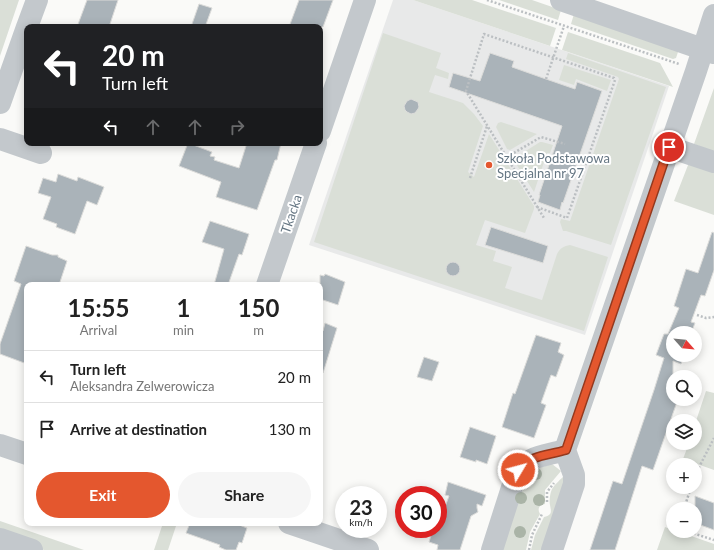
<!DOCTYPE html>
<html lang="en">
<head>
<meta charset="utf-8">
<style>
  :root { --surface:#fff; --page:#f6f6f6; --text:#222; --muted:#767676; --line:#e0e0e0; --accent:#e4572e }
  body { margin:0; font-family:Lato,sans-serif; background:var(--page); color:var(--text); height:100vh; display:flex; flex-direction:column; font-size:15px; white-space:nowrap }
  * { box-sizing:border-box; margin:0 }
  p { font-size:13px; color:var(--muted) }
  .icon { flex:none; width:22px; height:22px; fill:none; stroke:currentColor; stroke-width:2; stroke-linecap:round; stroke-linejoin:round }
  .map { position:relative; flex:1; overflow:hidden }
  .details { position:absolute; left:24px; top:282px; width:299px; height:244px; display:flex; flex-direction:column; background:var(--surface); border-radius:8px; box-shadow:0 2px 10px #0003 }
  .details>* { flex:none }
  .guide { position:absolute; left:24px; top:24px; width:299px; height:122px; border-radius:8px; box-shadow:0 2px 10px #0003; background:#202124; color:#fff; overflow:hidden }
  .needle { width:26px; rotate:117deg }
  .controls { position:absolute; left:666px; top:326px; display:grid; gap:8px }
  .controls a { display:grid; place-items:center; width:36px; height:36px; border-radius:50%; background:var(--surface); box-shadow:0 2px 10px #0003; font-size:20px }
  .speed { position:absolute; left:335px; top:486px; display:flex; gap:8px; font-size:20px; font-weight:700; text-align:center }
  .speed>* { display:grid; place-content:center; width:52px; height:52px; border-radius:50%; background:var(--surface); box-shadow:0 2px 10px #0003; line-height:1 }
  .speed small { font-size:10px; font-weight:400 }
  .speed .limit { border:6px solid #d22; background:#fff; color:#111 }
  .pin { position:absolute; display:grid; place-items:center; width:34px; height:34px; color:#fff; margin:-17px; border:2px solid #fff; border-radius:50%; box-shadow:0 1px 4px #0007 }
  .me { position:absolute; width:44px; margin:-22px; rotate:53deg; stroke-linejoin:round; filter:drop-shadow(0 0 3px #0008) }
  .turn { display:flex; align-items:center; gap:14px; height:84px; padding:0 12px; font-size:18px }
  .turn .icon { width:52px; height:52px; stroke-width:2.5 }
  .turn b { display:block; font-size:28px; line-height:34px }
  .lanes { display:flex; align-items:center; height:38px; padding:0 12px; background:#0003; justify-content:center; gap:20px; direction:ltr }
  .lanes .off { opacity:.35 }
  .eta { display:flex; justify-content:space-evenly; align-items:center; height:68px; text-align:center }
  .eta b { font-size:24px; font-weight:700; line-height:28px }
  .button { display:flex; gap:8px; margin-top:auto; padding:8px 12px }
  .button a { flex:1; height:46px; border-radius:24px; background:var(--accent); color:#fff; font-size:16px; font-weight:700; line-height:46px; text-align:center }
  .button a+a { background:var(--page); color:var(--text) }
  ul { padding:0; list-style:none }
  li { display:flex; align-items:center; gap:12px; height:52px; padding:0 12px; border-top:1px solid var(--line) }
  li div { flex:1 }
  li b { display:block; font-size:15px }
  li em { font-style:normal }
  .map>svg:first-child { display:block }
</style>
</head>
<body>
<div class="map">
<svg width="714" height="550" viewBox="0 0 714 550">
  <rect width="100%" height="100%" fill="#fafaf8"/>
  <path fill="#e8e9e9" d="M393,0H413L669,86L585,335L309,245Z"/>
  <path fill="#dadfd7" d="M0,0H19L0,56Z
    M413,0H472L556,28L550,46Z
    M499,0H532L561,10L558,20Z
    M574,14L679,49L676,58L673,59L571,24Z
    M568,32L660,63L673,87L562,50Z
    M383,33L441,53L436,68L449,73L448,79L435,75L429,92L463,103L474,114L483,126L468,172L474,177L489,134L534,206V209L525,233L485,220L476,245L496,251L493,261L512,267L505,288L542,300L557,254C560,248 564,246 570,245L608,257L584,331L314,242Z
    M568,53L666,87L611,245L566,231H563L560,222L561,219L570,221L619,79L618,77L566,59Z
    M564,65L611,80L607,91L576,79L574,85L559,80Z
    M714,88V152L694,144Z
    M501,122L537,134L510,150L507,149L496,127L498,123Z
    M540,142H542L553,145L550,153H547L534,192L513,159Z
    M690,160L714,168V215L674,201Z
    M706,391L714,393V470L683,459L689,443H695V424Z
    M552,464L561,471L545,490V504C539,505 537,509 540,514L530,532L526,550H499L525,472Z
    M565,475L566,481L546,550H531L535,535L544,517C553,515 551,511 550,505C549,502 550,493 552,489C555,484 561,479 565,475Z
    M0,521L84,550H44L0,535Z
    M163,523H177L168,550H154Z
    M665,527L673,530V531H677L714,544V550H657Z"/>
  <path fill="#aab3b9" stroke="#dcdcda" d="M87,0H118L109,27H77Z
    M299,0H333L323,27H289Z
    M199,4L212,8L205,27H191Z
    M490,53L514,61L512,67L546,79L575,89L577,82L602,91L563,203L562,202L560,210L538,202L540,195H539L562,126L449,87L453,73L480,81Z
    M411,99L418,102L419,107L418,109L415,113L411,114L407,112L405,110L404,106L407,101Z
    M188,143L212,152L210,156L215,157L214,160L239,168L247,143H281L277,160H275L257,210L216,197L221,182L179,166Z
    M58,174L77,181L78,177L104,187L97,205L87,201L75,234L56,227L57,224L43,219L51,197L38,193L43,178L56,182Z
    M210,221L249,234L242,255L239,254L228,285H214L224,249L202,242Z
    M491,227L548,246L543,263L485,245Z
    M712,232L714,233V270L705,296L701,295L691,322L695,323L691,333H673V355H684L681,364L673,361V399H678L653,470L642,466L615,550H590L613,481L622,484L654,390L664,358L656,355L664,334H668L679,308L674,306L686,269L698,273Z
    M26,246L52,255H58V257L67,261L59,285H27V364L0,354V344L21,284L14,281Z
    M446 269a7 7 0 1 1 14 0a7 7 0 1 1-14 0Z
    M325,274L345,282L338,305L320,299V275L324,276Z
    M325,323L337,328L323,373H320V329L323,331Z
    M536,335L561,343L558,352L564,355L556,377L551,375L541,403L546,405L534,438L502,427L513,393L515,394Z
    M424,357L439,362L432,381L417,377Z
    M470,427L496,436L487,464L476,460V462L460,457Z
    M448,482L486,495L482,506L477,504V508L478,512L471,516L460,550H437L438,545L429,542L433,529H438V526L449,496L445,495Z
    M695,496L714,503V530L695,523Z
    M190,523H234L247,528L242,543L239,542L236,550H226L219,547L220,545L186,533Z"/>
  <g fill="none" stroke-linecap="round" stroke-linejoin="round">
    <path stroke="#bbbfc2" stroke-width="2.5" stroke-dasharray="2 2" stroke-linecap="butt" d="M487,0L679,64
      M546,79L564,26
      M507,157L541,137L565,144
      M470,178L487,126
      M537,207L567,218L615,80L614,78L484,34L466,91L544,218
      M697,315L706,318L714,317
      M695,475L714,438
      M547,502V492L554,483
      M684,509L691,487
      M686,531L714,540
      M529,550L532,535L542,514"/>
    <path stroke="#c3c8cc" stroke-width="22" d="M561,0L714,53
      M27,27L37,0
      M0,103L27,27
      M320,131L365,0
      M0,139L41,153
      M669,147L714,162
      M267,285L316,143
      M0,445L27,454
      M289,523L368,550
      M0,539L32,550
      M492,550L516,475C526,455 547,456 565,450
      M552,550L574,484V475L565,450L696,71L714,15"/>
  </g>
  <g fill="#aab4a7">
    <circle cx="536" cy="474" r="6"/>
    <circle cx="521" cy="498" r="6"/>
    <circle cx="539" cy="500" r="6"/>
    <circle cx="520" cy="532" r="6"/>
  </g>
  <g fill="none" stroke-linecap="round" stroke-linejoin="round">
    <defs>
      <path id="route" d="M518,470C533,454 546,456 566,450L669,147"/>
    </defs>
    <use href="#route" stroke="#94391e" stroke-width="10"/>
    <use href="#route" stroke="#e4572e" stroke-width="7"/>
  </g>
  <circle fill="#e4572e" stroke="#fff" stroke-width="1.5" cx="489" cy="165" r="4"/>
  <g text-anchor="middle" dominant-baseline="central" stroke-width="4" stroke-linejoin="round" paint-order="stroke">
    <g font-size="13" fill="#657683" stroke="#fff" text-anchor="start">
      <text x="497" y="158">Szkoła Podstawowa<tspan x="497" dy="15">Specjalna nr 97</tspan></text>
    </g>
    <g font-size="13" fill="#657683" stroke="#fff">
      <text transform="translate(291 214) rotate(-71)">Tkacka</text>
    </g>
  </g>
</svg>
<div class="controls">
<a><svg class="needle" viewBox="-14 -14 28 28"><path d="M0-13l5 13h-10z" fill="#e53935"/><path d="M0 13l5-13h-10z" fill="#767676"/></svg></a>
<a><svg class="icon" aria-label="search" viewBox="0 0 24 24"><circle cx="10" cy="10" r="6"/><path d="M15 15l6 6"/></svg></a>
<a><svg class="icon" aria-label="layers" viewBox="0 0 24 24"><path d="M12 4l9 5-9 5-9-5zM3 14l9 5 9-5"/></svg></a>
<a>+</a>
<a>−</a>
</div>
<div class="speed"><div>23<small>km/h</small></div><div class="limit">30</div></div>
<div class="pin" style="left:669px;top:147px;background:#d93025"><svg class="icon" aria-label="arrive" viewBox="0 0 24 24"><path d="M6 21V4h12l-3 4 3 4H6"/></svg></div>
<svg class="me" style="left:518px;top:470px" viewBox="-20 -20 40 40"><circle r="17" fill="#e4572e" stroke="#fff" stroke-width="3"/><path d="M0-11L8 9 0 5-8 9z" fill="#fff"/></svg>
<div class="guide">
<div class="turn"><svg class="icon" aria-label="left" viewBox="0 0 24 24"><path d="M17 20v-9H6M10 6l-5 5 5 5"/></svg><div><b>20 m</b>Turn left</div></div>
<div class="lanes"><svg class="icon" aria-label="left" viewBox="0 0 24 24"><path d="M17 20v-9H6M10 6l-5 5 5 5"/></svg><svg class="icon off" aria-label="ahead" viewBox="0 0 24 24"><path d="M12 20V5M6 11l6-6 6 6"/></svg><svg class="icon off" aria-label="ahead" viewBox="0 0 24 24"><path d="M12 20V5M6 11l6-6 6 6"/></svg><svg class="icon off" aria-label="right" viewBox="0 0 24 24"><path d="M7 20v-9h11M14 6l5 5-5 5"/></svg></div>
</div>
<section class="details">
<div class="eta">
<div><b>15:55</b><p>Arrival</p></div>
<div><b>1</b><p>min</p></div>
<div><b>150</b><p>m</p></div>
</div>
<ul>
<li><svg class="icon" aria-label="left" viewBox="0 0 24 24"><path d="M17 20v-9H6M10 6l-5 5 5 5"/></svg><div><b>Turn left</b><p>Aleksandra Zelwerowicza</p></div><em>20 m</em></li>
<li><svg class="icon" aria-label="arrive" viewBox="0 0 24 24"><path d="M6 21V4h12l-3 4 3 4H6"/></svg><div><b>Arrive at destination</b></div><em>130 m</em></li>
</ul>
<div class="button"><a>Exit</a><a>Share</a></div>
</section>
</div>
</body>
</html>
